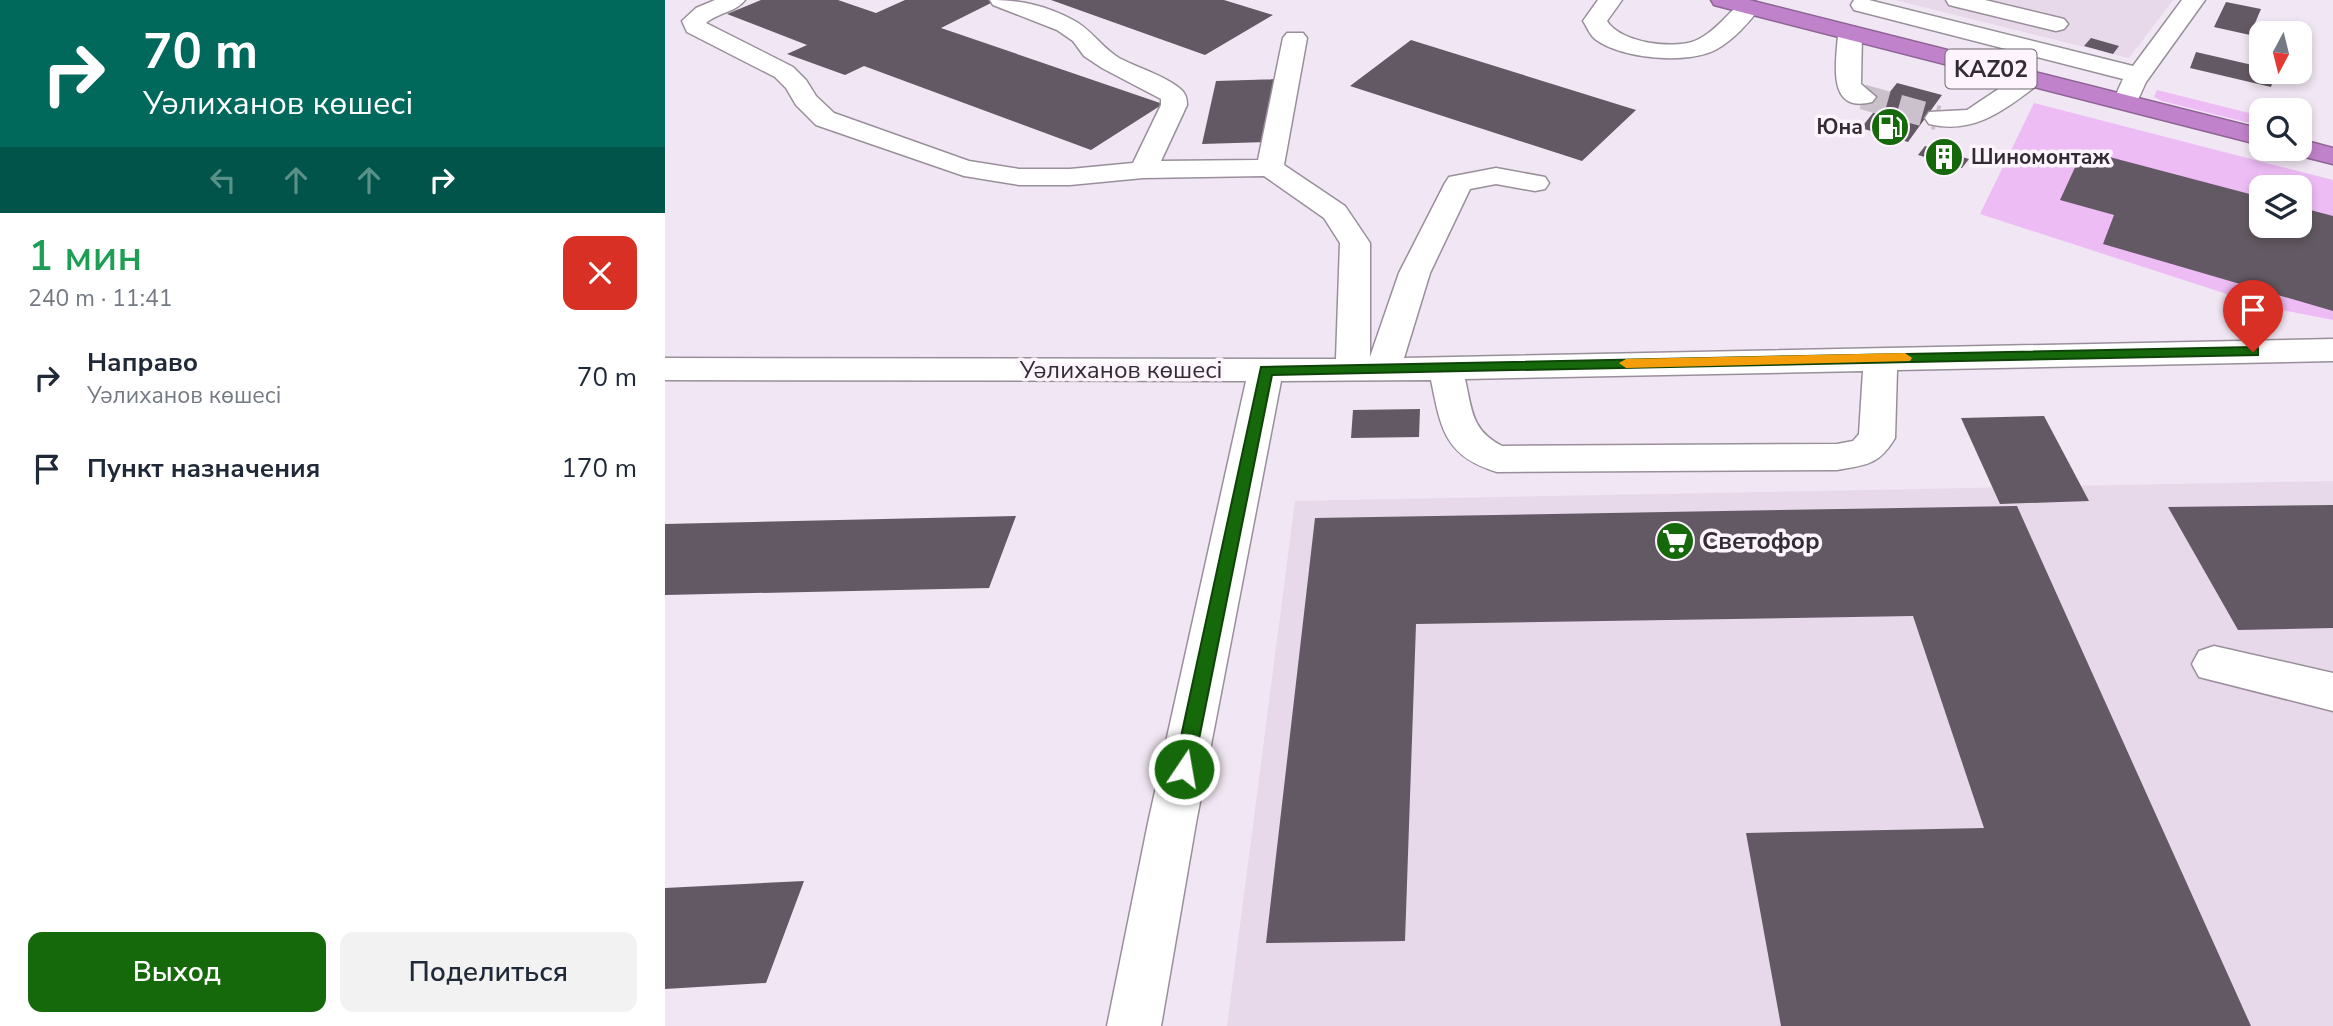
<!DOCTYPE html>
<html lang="ru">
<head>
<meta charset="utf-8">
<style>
  :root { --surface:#fff; --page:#f2f2f3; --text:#1f2937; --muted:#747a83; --accent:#16690b }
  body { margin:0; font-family:"Nunito Sans",sans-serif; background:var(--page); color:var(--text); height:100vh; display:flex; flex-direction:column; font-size:26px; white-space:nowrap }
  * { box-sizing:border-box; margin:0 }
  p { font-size:23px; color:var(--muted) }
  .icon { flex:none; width:38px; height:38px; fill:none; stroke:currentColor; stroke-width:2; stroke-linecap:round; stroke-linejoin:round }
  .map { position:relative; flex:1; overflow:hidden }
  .details { display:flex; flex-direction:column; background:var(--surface); width:665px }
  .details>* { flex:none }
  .guide { background:#00695c; color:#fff; overflow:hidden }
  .needle { width:46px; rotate:187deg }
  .buttons { position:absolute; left:1584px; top:21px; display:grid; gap:14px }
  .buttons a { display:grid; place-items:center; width:63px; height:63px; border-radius:14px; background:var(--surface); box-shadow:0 4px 10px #0003; font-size:35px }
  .pin { position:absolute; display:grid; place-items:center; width:60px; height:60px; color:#fff; margin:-72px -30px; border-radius:50% 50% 50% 0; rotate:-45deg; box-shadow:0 0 7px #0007 }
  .pin .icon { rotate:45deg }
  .me { position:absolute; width:77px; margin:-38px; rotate:12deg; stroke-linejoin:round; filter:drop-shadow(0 0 5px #0008) }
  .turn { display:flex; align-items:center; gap:24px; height:147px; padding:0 28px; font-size:32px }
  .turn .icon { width:91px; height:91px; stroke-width:2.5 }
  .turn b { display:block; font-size:49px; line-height:60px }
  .lanes { display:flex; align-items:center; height:66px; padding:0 28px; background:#0003; justify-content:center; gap:35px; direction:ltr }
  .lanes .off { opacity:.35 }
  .round { display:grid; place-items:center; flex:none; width:74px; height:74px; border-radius:14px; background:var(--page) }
  .head { display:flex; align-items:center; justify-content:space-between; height:119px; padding:0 28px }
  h1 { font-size:42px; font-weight:600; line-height:52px; color:#1e9e55 }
  .primary-button { display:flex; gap:14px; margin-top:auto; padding:14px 28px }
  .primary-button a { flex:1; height:80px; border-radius:14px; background:var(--accent); color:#fff; font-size:28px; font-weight:600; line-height:80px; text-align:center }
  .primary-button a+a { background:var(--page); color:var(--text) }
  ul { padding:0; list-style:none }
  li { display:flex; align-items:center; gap:21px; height:91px; padding:0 28px }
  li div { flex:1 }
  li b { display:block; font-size:26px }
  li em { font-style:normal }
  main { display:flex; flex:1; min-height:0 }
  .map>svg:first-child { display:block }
</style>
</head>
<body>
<main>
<section class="details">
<div class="guide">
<div class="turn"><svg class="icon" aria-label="right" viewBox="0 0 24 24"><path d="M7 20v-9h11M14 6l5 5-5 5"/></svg><div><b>70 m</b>Уәлиханов көшесі</div></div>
<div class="lanes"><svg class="icon off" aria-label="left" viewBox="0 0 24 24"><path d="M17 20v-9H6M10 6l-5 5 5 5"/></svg><svg class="icon off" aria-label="ahead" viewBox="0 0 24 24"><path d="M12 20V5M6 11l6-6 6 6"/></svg><svg class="icon off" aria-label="ahead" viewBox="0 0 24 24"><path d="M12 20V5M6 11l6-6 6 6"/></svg><svg class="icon" aria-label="right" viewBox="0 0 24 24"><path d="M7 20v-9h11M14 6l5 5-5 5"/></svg></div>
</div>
<div class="head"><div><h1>1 мин</h1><p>240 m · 11:41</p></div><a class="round" style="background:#d93025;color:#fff"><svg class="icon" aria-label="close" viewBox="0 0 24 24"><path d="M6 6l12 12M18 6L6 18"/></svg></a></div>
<ul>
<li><svg class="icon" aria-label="right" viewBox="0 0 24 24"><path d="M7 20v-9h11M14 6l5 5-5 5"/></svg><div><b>Направо</b><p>Уәлиханов көшесі</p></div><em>70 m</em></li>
<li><svg class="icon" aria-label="arrive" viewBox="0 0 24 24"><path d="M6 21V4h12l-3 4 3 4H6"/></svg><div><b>Пункт назначения</b></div><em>170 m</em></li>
</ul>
<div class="primary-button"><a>Выход</a><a>Поделиться</a></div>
</section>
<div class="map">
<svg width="1668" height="1026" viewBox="0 0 1668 1026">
  <rect width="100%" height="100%" fill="#f1e6f3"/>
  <path fill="#e7d8ea" d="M1230,0H1508L1464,58Z
    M1668,481V1026H562L630,501Z"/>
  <path fill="#edbcf5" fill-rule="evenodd" d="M1492,90L1596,116V126L1497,101L1489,97Z
    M1369,103L1668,180V320L1602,307L1315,214ZM1596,187H1634V226H1596Z"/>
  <path fill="#635964" d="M96,0H173L211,13L240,0H326L330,1L276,28L498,104L426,150L199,66L180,75L122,54L142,45L62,14Z
    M386,0H559L608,15L540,55Z
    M1561,2L1596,9L1585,35L1549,27Z
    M1426,38L1454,46L1448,54L1419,46Z
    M746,40L971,110L917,161L685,86Z
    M1531,52L1596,67V72H1611L1606,87L1525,68Z
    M612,79L602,142L537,144L551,81Z
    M1232,83L1277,95L1243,142L1196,128Z
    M1260,146L1304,159L1297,168L1253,155Z
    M1418,150L1596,197V226H1634V207L1668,216V311L1438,244L1449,215L1395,200Z
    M755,409L754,437L686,438L688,410Z
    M1379,416L1424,501L1335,504L1296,418Z
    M1668,505V628L1573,630L1503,507Z
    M1352,506L1586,1026H1116L1081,833L1319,828L1248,616L751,624L740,941L601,943L650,518Z
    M351,516L324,588L0,595V524Z
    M139,881L101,983L0,989V888Z"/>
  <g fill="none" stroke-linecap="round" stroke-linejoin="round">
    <path stroke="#cbc1cc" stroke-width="25" stroke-dasharray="25 12" stroke-linecap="butt" d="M1198,97L1273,118"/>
    <defs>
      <path id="minor" d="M50,0H80C71,12 52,13 41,23L128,67L141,80L151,96L169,113L304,161L354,169H405L468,163L496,105V99L437,68L419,56L408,41L392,30L328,5L325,0C356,0 380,5 408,20C426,29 436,47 454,58C473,68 496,74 513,87C520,92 522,97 522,105L496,161L593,160L618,38L622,33H638L642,38L619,165L680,206L705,243V357L734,273L780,183L784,177L831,168L880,177L884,183L880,189L870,191L831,184L805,189L765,273L739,358L1668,339V361L1232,370L1230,438C1214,465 1201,465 1172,470L832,472C779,456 776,428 766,380L616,381L531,823L496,1026H442L483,823L581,381L0,380V358L671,359L675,243L659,218L599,176L478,178L405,185H354L299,176L151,125L131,105L121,88L110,77L22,32L17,21L31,8ZM1198,371L1194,434L1188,441L1172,444L837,446C806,430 807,410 800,379Z
        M933,0H957L942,21C955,43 1012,51 1034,39C1050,31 1063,14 1076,2H1092L1095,7C1085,22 1068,40 1052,49C1024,65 956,59 930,39C925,35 922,27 918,21Z
        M1189,0H1204L1468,66L1517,0H1540L1481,82L1471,104L1462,107L1453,104L1449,99L1458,79L1189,10L1186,5Z
        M1281,0H1320L1399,19L1403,24L1399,29L1391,31L1284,5Z
        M1185,26L1193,28L1197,33L1196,84L1211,97L1207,102C1160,114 1172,60 1173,33L1177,28Z
        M1365,71L1374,74L1378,79L1374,84C1339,110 1309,135 1264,124L1260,118L1264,112L1302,110L1356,74Z
        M1549,646L1668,673V711L1534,677L1527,664L1534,651Z"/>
      <path id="highway" d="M1046,0H1084L1596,129V145L1049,5Z
        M1634,139L1668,148V164L1624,153L1622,149H1634Z"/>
    </defs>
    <use href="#minor" stroke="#998f9a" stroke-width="3"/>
    <use href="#highway" stroke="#8e6495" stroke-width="3"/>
    <use href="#minor" fill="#fff" fill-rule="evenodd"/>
    <use href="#highway" fill="#c082ca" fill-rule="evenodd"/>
  </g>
  <path fill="#16690b" stroke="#0e4407" stroke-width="2" d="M1588,347L1593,348V355L607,375L528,769L525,775L519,778L512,775L509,769L596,367Z"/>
  <path fill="#f59e0b" d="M1240,353L1247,358L1245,361L961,368L954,363L961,359Z"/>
  <defs>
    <symbol id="fuel-disc" viewBox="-11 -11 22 22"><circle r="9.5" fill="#16690b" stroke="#fdf4fe"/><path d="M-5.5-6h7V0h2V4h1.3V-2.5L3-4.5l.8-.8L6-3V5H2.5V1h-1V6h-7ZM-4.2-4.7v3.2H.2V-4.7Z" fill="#fff"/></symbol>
    <symbol id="building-disc" viewBox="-11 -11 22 22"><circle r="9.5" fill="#16690b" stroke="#fdf4fe"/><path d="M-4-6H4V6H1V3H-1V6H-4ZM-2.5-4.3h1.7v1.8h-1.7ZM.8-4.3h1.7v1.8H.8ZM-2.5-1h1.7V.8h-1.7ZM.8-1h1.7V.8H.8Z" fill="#fff"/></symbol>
    <symbol id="supermarket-disc" viewBox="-11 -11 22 22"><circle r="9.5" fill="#16690b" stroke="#fdf4fe"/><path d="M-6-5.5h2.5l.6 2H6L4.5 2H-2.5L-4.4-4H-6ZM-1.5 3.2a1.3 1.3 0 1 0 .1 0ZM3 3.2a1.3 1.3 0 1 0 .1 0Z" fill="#fff"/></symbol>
  </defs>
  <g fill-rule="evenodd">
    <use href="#fuel-disc" x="1203" y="105" width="44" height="44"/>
    <use href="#building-disc" x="1257" y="135" width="44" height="44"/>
    <use href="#supermarket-disc" x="988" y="519" width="44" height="44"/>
  </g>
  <g text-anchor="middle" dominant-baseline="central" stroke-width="7" stroke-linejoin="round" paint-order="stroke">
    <g font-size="21" font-weight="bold" fill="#322d32" stroke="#fdf4fe" text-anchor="end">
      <text x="1198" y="127">Юна</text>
      <text x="1306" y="157" text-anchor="start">Шиномонтаж</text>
    </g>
    <rect fill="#fdf4fe" stroke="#6f696f" stroke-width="2" x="1280.5" y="49.5" width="91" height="39" rx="5"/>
    <g font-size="23" font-weight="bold" fill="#322d32">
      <text x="1326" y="69">KАZ02</text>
    </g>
    <g font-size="24" fill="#322d32" stroke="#fdf4fe">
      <text x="456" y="370">Уәлиханов көшесі</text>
    </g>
    <g font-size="24" font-weight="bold" fill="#322d32" stroke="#fdf4fe" text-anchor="start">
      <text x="1037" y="541">Светофор</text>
    </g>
  </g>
</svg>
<div class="buttons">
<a><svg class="needle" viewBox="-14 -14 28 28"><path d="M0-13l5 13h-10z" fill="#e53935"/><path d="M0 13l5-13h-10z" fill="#747a83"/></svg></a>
<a><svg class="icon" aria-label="search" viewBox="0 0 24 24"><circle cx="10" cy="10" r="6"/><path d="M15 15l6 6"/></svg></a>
<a><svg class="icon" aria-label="layers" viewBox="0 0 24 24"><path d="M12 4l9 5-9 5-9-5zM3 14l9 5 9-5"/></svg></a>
</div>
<div class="pin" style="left:1588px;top:352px;background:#d93025"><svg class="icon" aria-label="arrive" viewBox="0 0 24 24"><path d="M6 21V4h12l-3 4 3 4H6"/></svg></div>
<svg class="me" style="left:519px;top:769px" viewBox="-20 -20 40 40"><circle r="17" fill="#16690b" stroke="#fff" stroke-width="3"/><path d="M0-11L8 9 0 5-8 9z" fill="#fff"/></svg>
</div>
</main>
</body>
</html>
